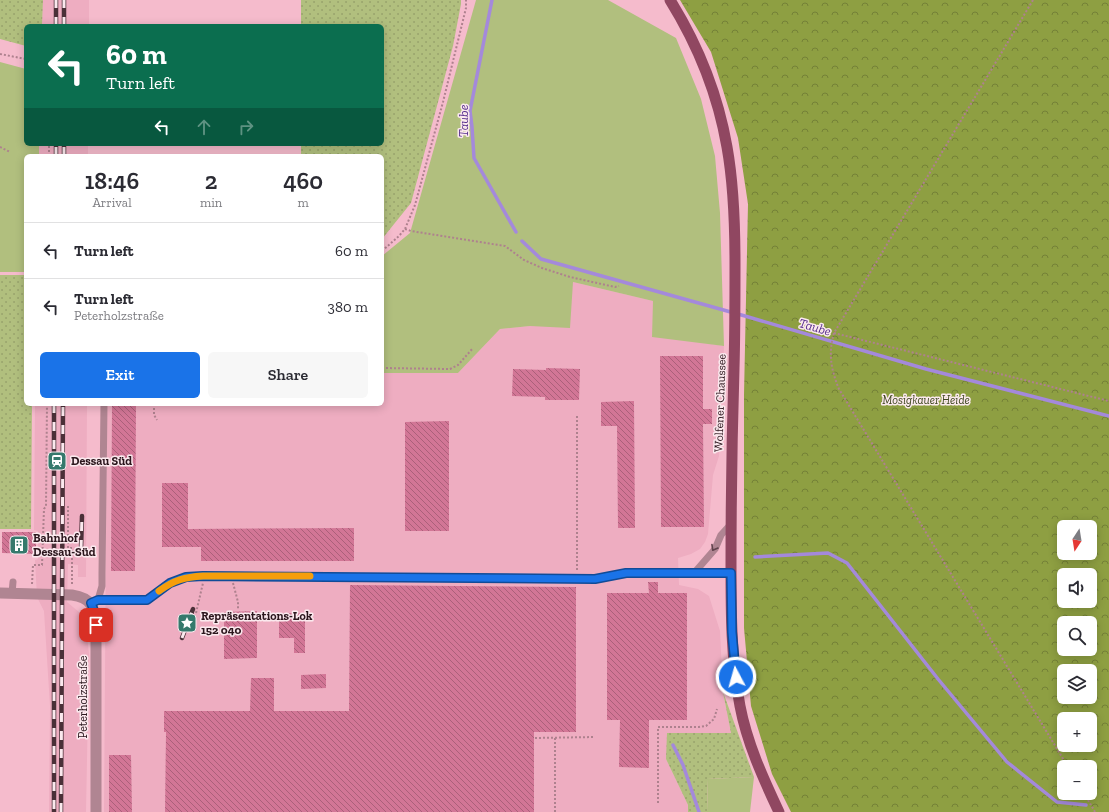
<!DOCTYPE html>
<html lang="en">
<head>
<meta charset="utf-8">
<style>
  :root { --surface:#fff; --page:#f7f7f7; --text:#2b2b33; --muted:#7c7c81; --line:#e1e1e2; --accent:#1a73e8 }
  body { margin:0; font-family:"Zilla Slab",serif; background:var(--page); color:var(--text); height:100vh; display:flex; flex-direction:column; font-size:15px; white-space:nowrap }
  * { box-sizing:border-box; margin:0 }
  p { font-size:13px; color:var(--muted) }
  .icon { flex:none; width:22px; height:22px; fill:none; stroke:currentColor; stroke-width:2; stroke-linecap:round; stroke-linejoin:round }
  .map { position:relative; flex:1; overflow:hidden }
  .side { position:absolute; left:24px; top:154px; width:360px; height:252px; display:flex; flex-direction:column; background:var(--surface); border-radius:6px; box-shadow:0 2px 10px #0003 }
  .side>* { flex:none }
  .guide { position:absolute; left:24px; top:24px; width:360px; height:122px; border-radius:6px; box-shadow:0 2px 10px #0003; background:#0b6e4f; color:#fff; overflow:hidden }
  .needle { width:26px; rotate:192deg }
  .tools { position:absolute; left:1057px; top:520px; display:grid; gap:8px }
  .tools a { display:grid; place-items:center; width:40px; height:40px; border-radius:6px; background:var(--surface); box-shadow:0 2px 10px #0003; font-size:20px }
  .pin { position:absolute; display:grid; place-items:center; width:34px; height:34px; color:#fff; margin:-17px; border-radius:8px; box-shadow:0 2px 6px #0006 }
  .me { position:absolute; width:44px; margin:-22px; rotate:354deg; stroke-linejoin:round; filter:drop-shadow(0 0 3px #0008) }
  .turn { display:flex; align-items:center; gap:14px; height:84px; padding:0 16px; font-size:18px }
  .turn .icon { width:52px; height:52px; stroke-width:2.5 }
  .turn b { display:block; font-size:28px; line-height:34px }
  .lanes { display:flex; align-items:center; height:38px; padding:0 16px; background:#0003; justify-content:center; gap:20px; direction:ltr }
  .lanes .off { opacity:.35 }
  .eta { display:flex; justify-content:space-evenly; align-items:center; height:68px; text-align:center }
  .eta b { font-size:24px; font-weight:600; line-height:28px }
  .cta { display:flex; gap:8px; margin-top:auto; padding:8px 16px }
  .cta a { flex:1; height:46px; border-radius:6px; background:var(--accent); color:#fff; font-size:16px; font-weight:600; line-height:46px; text-align:center }
  .cta a+a { background:var(--page); color:var(--text) }
  ul { padding:0; list-style:none }
  li { display:flex; align-items:center; gap:12px; height:56px; padding:0 16px; border-top:1px solid var(--line) }
  li div { flex:1 }
  li b { display:block; font-size:15px }
  li em { font-style:normal }
  .map>svg:first-child { display:block }
</style>
</head>
<body>
<div class="map">
<svg width="1109" height="812" viewBox="0 0 1109 812">
  <defs>
    <pattern id="grass-dots" width="8" height="8" patternUnits="userSpaceOnUse"><rect width="8" height="8" fill="#b1bf7e"/><path d="M2 2h.1M6 6h.1" fill="none" stroke="#98a36c" stroke-width="1.8" stroke-linecap="round"/></pattern>
    <pattern id="forest-crowns" width="20" height="18" patternUnits="userSpaceOnUse"><rect width="20" height="18" fill="#8e9f42"/><path d="M2 6a3 3 0 1 1 6 0M12 15a3 3 0 1 1 6 0" fill="none" stroke="#748137"/></pattern>
    <pattern id="building-back-hatch" width="6" height="6" patternUnits="userSpaceOnUse"><rect width="6" height="6" fill="#d27696"/><path d="M-1 5l2 2M0 0l6 6M5-1l2 2" fill="none" stroke="#ab607a"/></pattern>
  </defs>
  <rect width="100%" height="100%" fill="#f5bbcc"/>
  <path fill="#eeadc1" d="M43,0H89V26H42Z
    M39,144H88V156H39Z
    M573,282L653,301L705,343L724,346L719,456L713,475L708,534L705,542L700,549L691,554L678,558L679,585L698,589L709,596L720,631L723,692L731,733L666,759L688,805V812H104L107,404H382V373H458L500,329L530,326Z
    M35,404H87L86,577H78V565L68,564L67,602L85,617L89,654L86,812H49L50,706L44,611L37,597L35,560L38,559V531L34,530Z"/>
  <path fill="url(#grass-dots)" d="M0,0H43L42,26H26V46L0,39Z
    M301,0H461V4L453,46L411,203L382,239V156H301V144H382V26H301Z
    M0,275H26V404H32L31,529H0Z
    M723,692L754,777L707,779L708,812H688V805L666,759L667,733H731Z"/>
  <path fill="url(#forest-crowns)" fill-rule="evenodd" d="M680,0H1109V812H791L772,774L751,706L744,628V395L748,204L738,138L711,52ZM1064,527H1090V553H1064ZM1064,575H1090V601H1064ZM1064,623H1090V649H1064ZM1064,671H1090V697H1064ZM1064,719H1090V745H1064ZM1064,767H1090V793H1064Z"/>
  <path fill="#b1bf7e" d="M476,0H608L676,38L701,99L715,156L720,213L724,346L652,337L653,301L573,282L570,328L530,326L500,329L458,373H382V256L410,233Z
    M0,62L26,69V144H39V156H26V272H0Z
    M754,777L750,812H708L707,779Z"/>
  <g fill="none" stroke-linecap="round" stroke-linejoin="round">
    <path stroke="#a489db" stroke-width="3.5" d="M492,0L470,111L472,127L474,158L516,232
      M522,241L541,259L745,316L926,369L1109,416
      M755,557L828,553L847,563L938,679L1007,762L1057,802L1086,805
      M673,745L683,765L699,812"/>
  </g>
  <path fill="url(#building-back-hatch)" d="M660,356H703V409H712V424H703L704,527H661Z
    M546,368L580,369L579,400H545V397L512,396L513,369L546,370Z
    M634,401L635,528H618L617,426H601V402Z
    M112,404H136L135,571H111Z
    M449,421V531H405V422Z
    M162,483H188V529L354,528V561H201V547H162Z
    M2,532H36V554L2,553Z
    M648,582H658V593H687V720H649V768L619,767L620,720H607V593H649Z
    M350,585L576,587V732H534V812H165L166,732H164V711H250L251,678H274V711H349Z
    M257,611V658L224,659V612Z
    M279,613H305V653H294V638H279Z
    M326,674V688L301,689V675Z
    M109,755H131L132,812H109Z"/>
  <g fill="none" stroke-linecap="round" stroke-linejoin="round">
    <path stroke="#ae818e" stroke-width="2" stroke-dasharray="2 2" stroke-linecap="butt" d="M1033,0L834,333C828,353 831,370 839,389L1068,767
      M0,54L26,59
      M0,147L10,152
      M49,156V144
      M405,229L411,231L505,246L524,260L542,268L570,277L615,287L619,286
      M382,251L399,236L405,229L415,205L443,102L466,8V0
      M834,333L1109,401
      M382,368L450,369L458,365L473,348
      M154,404V415L157,420
      M577,416V571
      M68,506V548H72V584
      M233,583L238,602V610
      M32,584L33,565H42L44,509L46,506L47,404
      M196,613L203,583
      M535,738L595,737
      M1084,793L1095,812
      M658,803V727H699L706,726L714,719L717,709
      M555,812V738"/>
    <path stroke="#b08592" stroke-width="7" d="M695,572L715,549L721,535L731,524
      M12,593L13,582
      M98,600L102,586V574L104,404
      M91,603L98,600L147,601L170,583L186,577L203,575L595,579L626,573L695,572L731,573"/>
    <path stroke="#b08592" stroke-width="11" d="M0,593L72,595C92,598 94,607 96,625V812"/>
    <path stroke="#904761" stroke-width="11" d="M670,0C698,45 718,95 727,147C734,186 735,225 735,264C735,299 735,333 734,368C732,434 731,499 731,565C731,612 731,659 740,706C747,743 763,778 779,812"/>
    <defs>
      <path id="rail" d="M56,26V0
        M64,26V0
        M56,156V144
        M64,156V144
        M54,404V812
        M81,549L82,516
        M182,638L193,609
        M61,812L63,404"/>
    </defs>
    <use href="#rail" stroke="#4a3038" stroke-width="4.5"/>
    <use href="#rail" stroke="#fbe9ee" stroke-width="3" stroke-dasharray="9" stroke-linecap="butt"/>
  </g>
  <defs><path id="oneway-chevron" d="M-2-3.5L2.5 0L-2 3.5" fill="none" stroke-width="1.6" stroke-linecap="round" stroke-linejoin="round"/></defs>
  <use stroke="#60424c" href="#oneway-chevron" transform="translate(714 548) rotate(120)"/>
  <g fill="none" stroke-linecap="round" stroke-linejoin="round">
    <defs>
      <path id="route" d="M96,625L95,613L91,603L98,600H147L170,583L186,577L203,576L595,579L626,573H731L732,632L736,677"/>
    </defs>
    <use href="#route" stroke="#114b97" stroke-width="10"/>
    <use href="#route" stroke="#1a73e8" stroke-width="7"/>
    <path stroke="#f59e0b" stroke-width="7" d="M159,591C174,580 185,577 203,576H310"/>
  </g>
  <defs>
    <symbol id="station-square" viewBox="-11 -11 22 22"><rect x="-9" y="-9" width="18" height="18" rx="4" fill="#35796c" stroke="#fbe9ee"/><path d="M-3-6H3Q5-6 5-4V2Q5 4 3 4L4.5 6H3L1.5 4h-3L-3 6H-4.5L-3 4Q-5 4-5 2V-4Q-5-6-3-6ZM-3.5-4v3h7v-3ZM-3.5 1v1.5H-2V1ZM2 1v1.5H3.5V1Z" fill="#fff"/></symbol>
    <symbol id="building-square" viewBox="-11 -11 22 22"><rect x="-9" y="-9" width="18" height="18" rx="4" fill="#35796c" stroke="#fbe9ee"/><path d="M-4-6H4V6H1V3H-1V6H-4ZM-2.5-4.3h1.7v1.8h-1.7ZM.8-4.3h1.7v1.8H.8ZM-2.5-1h1.7V.8h-1.7ZM.8-1h1.7V.8H.8Z" fill="#fff"/></symbol>
    <symbol id="sight-square" viewBox="-11 -11 22 22"><rect x="-9" y="-9" width="18" height="18" rx="4" fill="#35796c" stroke="#fbe9ee"/><path d="M0-6L1.8-2.2L6-1.7L2.9 1.2L3.7 5.4L0 3.3L-3.7 5.4L-2.9 1.2L-6-1.7L-1.8-2.2Z" fill="#fff"/></symbol>
  </defs>
  <g fill-rule="evenodd">
    <use href="#station-square" x="46" y="450" width="22" height="22"/>
    <use href="#building-square" x="8" y="534" width="22" height="22"/>
    <use href="#sight-square" x="176" y="612" width="22" height="22"/>
  </g>
  <g text-anchor="middle" dominant-baseline="central" stroke-width="3" stroke-linejoin="round" paint-order="stroke">
    <g font-size="12" font-style="italic" fill="#3d451e" stroke="#fbe9ee">
      <text x="926" y="400">Mosigkauer Heide</text>
    </g>
    <g font-size="12" fill="#2b161d" stroke="#fbe9ee">
      <text transform="translate(720 403) rotate(-88)">Wolfener Chaussee</text>
      <text transform="translate(83 697) rotate(-90)">Peterholzstraße</text>
    </g>
    <g font-size="12" font-weight="bold" fill="#2b161d" stroke="#fbe9ee" text-anchor="start">
      <text x="71" y="461">Dessau Süd</text>
      <text x="33" y="538">Bahnhof<tspan x="33" dy="14">Dessau-Süd</tspan></text>
      <text x="201" y="616">Repräsentations-Lok<tspan x="201" dy="14">152 040</tspan></text>
    </g>
    <g font-size="13" font-style="italic" fill="#542c8b" stroke="#fbe9ee">
      <text transform="translate(463 121) rotate(-90)">Taube</text>
      <text transform="translate(815 327) rotate(16)">Taube</text>
    </g>
  </g>
</svg>
<div class="tools">
<a><svg class="needle" viewBox="-14 -14 28 28"><path d="M0-13l5 13h-10z" fill="#e53935"/><path d="M0 13l5-13h-10z" fill="#7c7c81"/></svg></a>
<a><svg class="icon" aria-label="sound" viewBox="0 0 24 24"><path d="M4 9h4l5-4v14l-5-4H4zM17 9q2 3 0 6"/></svg></a>
<a><svg class="icon" aria-label="search" viewBox="0 0 24 24"><circle cx="10" cy="10" r="6"/><path d="M15 15l6 6"/></svg></a>
<a><svg class="icon" aria-label="layers" viewBox="0 0 24 24"><path d="M12 4l9 5-9 5-9-5zM3 14l9 5 9-5"/></svg></a>
<a>+</a>
<a>−</a>
</div>
<div class="pin" style="left:96px;top:625px;background:#d93025"><svg class="icon" aria-label="arrive" viewBox="0 0 24 24"><path d="M6 21V4h12l-3 4 3 4H6"/></svg></div>
<svg class="me" style="left:736px;top:677px" viewBox="-20 -20 40 40"><circle r="17" fill="#1a73e8" stroke="#fff" stroke-width="3"/><path d="M0-11L8 9 0 5-8 9z" fill="#fff"/></svg>
<div class="guide">
<div class="turn"><svg class="icon" aria-label="left" viewBox="0 0 24 24"><path d="M17 20v-9H6M10 6l-5 5 5 5"/></svg><div><b>60 m</b>Turn left</div></div>
<div class="lanes"><svg class="icon" aria-label="left" viewBox="0 0 24 24"><path d="M17 20v-9H6M10 6l-5 5 5 5"/></svg><svg class="icon off" aria-label="ahead" viewBox="0 0 24 24"><path d="M12 20V5M6 11l6-6 6 6"/></svg><svg class="icon off" aria-label="right" viewBox="0 0 24 24"><path d="M7 20v-9h11M14 6l5 5-5 5"/></svg></div>
</div>
<section class="side">
<div class="eta">
<div><b>18:46</b><p>Arrival</p></div>
<div><b>2</b><p>min</p></div>
<div><b>460</b><p>m</p></div>
</div>
<ul>
<li><svg class="icon" aria-label="left" viewBox="0 0 24 24"><path d="M17 20v-9H6M10 6l-5 5 5 5"/></svg><div><b>Turn left</b></div><em>60 m</em></li>
<li><svg class="icon" aria-label="left" viewBox="0 0 24 24"><path d="M17 20v-9H6M10 6l-5 5 5 5"/></svg><div><b>Turn left</b><p>Peterholzstraße</p></div><em>380 m</em></li>
</ul>
<div class="cta"><a>Exit</a><a>Share</a></div>
</section>
</div>
</body>
</html>
